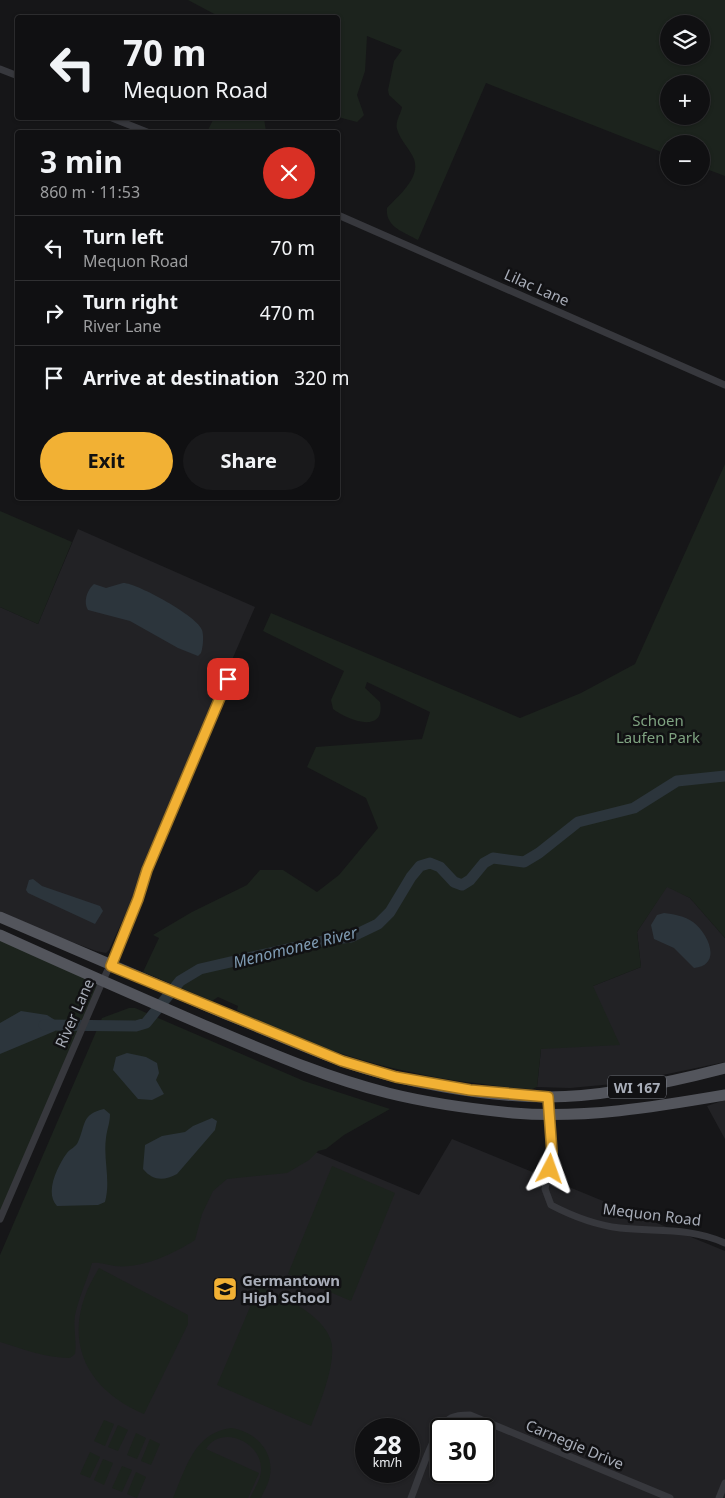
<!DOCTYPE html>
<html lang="en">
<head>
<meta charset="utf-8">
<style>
  :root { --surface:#101012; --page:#19191b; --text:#f1f3f6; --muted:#9c9d9f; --line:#303032; --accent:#f2b134 }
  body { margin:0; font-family:"Noto Sans",sans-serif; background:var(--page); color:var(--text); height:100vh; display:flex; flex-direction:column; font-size:19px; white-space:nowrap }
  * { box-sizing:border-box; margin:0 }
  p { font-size:16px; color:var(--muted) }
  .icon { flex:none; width:28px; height:28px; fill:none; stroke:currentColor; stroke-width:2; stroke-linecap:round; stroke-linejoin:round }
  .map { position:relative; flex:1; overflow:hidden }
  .panel { position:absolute; left:15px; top:130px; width:325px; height:370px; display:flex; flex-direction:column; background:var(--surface); border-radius:5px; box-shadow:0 1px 4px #0004,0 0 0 1px var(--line) }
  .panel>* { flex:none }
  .guide { position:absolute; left:15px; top:15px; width:325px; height:105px; border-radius:5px; box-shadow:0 1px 4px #0004,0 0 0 1px var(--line); background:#101012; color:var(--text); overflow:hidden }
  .tools { position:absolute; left:660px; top:15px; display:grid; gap:10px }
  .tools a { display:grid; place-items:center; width:50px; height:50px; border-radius:50%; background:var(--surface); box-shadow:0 1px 4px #0004,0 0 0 1px var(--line); font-size:25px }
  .speed { position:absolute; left:355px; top:1418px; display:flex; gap:10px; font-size:25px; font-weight:700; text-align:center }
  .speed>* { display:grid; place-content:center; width:65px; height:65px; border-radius:50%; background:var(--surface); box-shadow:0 1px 4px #0004,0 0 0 1px var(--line); line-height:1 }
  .speed small { font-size:12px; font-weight:400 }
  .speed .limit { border:2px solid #111; border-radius:8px; background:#fff; color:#111 }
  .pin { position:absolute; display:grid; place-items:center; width:42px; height:42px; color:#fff; margin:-21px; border-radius:10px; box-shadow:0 2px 8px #0006 }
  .me { position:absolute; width:55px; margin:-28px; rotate:4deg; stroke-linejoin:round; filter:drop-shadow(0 0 4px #0008) }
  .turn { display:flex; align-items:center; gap:18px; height:105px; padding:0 25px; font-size:22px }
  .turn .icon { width:65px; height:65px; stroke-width:2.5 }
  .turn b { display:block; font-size:35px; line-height:42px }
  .round { display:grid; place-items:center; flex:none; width:52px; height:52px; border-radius:26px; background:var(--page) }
  .overview { display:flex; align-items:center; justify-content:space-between; height:85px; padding:0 25px }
  h1 { font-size:30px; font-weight:700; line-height:38px }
  .action { display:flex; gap:10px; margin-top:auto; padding:10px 25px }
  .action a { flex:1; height:58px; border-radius:30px; background:var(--accent); color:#111; font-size:20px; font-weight:700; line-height:58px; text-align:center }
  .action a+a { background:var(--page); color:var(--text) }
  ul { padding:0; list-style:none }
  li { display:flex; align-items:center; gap:15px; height:65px; padding:0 25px; border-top:1px solid var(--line) }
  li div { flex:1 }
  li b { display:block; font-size:19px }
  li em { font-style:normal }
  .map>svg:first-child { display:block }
</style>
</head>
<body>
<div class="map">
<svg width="725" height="1498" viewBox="0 0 725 1498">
  <rect width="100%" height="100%" fill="#161618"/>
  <path fill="#222225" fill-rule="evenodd" d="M78,529L255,607L143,864L134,895L109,950L106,953L96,951L53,935L0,911V607L38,624Z
    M667,886L690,898L725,938V1062L624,1083L570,1088L537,1087L541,1049L593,986L641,967L637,932Z
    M725,1100V1139L707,1106Z
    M452,1139L725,1251V1498H0V1330L88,1249L223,1163L301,1146L419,1195ZM366,1429H409V1471H366ZM441,1429H484V1471H441Z"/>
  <path fill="#1c231d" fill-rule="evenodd" d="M188,0H725V176L701,167V144H669V155L486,83L418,240C404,232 385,227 387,208C398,196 421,178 414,159C410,149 400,140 397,129C395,121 401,114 402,107L389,95L388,90L394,61L402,50L367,36L365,71L357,95L364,115L357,122L338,117V18L220,17ZM669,24H701V56H669ZM669,84H701V116H669Z
    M214,118H264L266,132H207Z
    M725,464V938L690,898L667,887L637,932L641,967L593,986L620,1045L541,1049L537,1087L532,1089C513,1089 493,1085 475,1083C394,1073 319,1050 246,1016L237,1010L238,1006L218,997L212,1001L143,972L159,938L153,935L192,912L247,885L260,870H283L317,892L339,875L378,828L366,798L307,767L316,747L422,739L430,712L367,682L365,688L380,702C386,735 347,720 333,709L331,700L344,671L263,631L271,613L520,718L581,693L635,664Z
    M0,511L72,542L38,624L0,607Z
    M0,935L102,982L0,1219Z
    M129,1008H135L304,1081L390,1109L344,1135L326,1149L318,1151L309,1160L287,1173L227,1179L213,1191L202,1214L195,1240C173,1254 142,1269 115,1266C106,1265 101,1262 92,1263C87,1280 79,1297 75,1315C73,1328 77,1341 75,1354L70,1358C45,1358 24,1349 0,1342V1255L102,1018Z
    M332,1166L395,1193L351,1301L288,1274Z
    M99,1268L188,1315V1324L144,1414C94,1393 65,1351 85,1296C88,1287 94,1277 99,1268Z
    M259,1286C282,1296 324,1315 331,1341C337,1363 319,1405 311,1426L217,1385Z
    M104,1420L114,1424L105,1446L94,1441Z
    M118,1425L128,1430L118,1451L108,1447Z
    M231,1428C254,1431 274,1450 270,1475C269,1483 264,1491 261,1498H250C254,1489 262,1478 261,1468C261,1442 221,1424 206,1449L259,1473L248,1498H173C186,1468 194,1433 231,1428Z
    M136,1433L146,1438L137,1459L127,1455Z
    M150,1439L160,1444L151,1465L141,1461Z
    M90,1452L100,1457L90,1478L80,1474Z
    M103,1459L113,1463L104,1485L94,1480Z
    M122,1466L132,1470L122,1492L112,1488Z
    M136,1472L146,1477L137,1498L127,1494Z"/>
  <path fill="#2c353c" d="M123,583C135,582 199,617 202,630C204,636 203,647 201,653L198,656L178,648L130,621L88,610C83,602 87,590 94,584L106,588Z
    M33,879L42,886L100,906L103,911L95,924L28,893L26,890L29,880Z
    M664,913C673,914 685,916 693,922C708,933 723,965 694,968L674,948L654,939L651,925L657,915Z
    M21,1011L47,1015L58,1022L55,1031L0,1054V1023Z
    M127,1053L146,1057L157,1063L159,1073L156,1080L164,1094L152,1100L138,1099L113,1070L116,1057Z
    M104,1109L110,1114C110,1123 107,1129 106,1138C103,1159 111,1180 105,1202L98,1205L57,1206C44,1193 58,1165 67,1153C70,1149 76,1147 78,1142C86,1125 81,1114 104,1109Z
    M212,1118L217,1121L215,1130L177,1174C164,1181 153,1181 143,1169L145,1145L162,1136L185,1132L193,1126Z"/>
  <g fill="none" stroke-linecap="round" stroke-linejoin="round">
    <path stroke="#2c353c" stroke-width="11" d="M44,1025L136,1026L146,1023L180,981L200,969L327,940L351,937L378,924L390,912L411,877L420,866L430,863L440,867L454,882L462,885L470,880L484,863L493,858L524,862L539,853L578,822L634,808L677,781L725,776"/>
    <path stroke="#37383d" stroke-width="7" d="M0,69L18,76
      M112,118L147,132
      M338,215L725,385
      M548,1097L552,1153L545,1189L551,1205C572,1216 595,1225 620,1228C657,1232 689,1227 725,1243
      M0,1219L102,982L120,945L147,870L228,679
      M411,1498C419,1479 434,1427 451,1418C457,1415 463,1415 470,1415L670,1498
      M719,1498L725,1483"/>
    <path stroke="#53555c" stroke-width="11" d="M0,917C76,950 152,983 228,1015C266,1030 303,1047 342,1061C402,1082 484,1097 548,1097C604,1097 671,1082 725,1068
      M0,935C66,965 132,994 199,1023C261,1049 323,1077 388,1093C428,1103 472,1109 513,1113C584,1119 655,1107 725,1095"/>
  </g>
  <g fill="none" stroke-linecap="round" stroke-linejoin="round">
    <defs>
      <path id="route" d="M228,679L147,870L138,899L111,966L342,1061L396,1077L470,1090L548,1097L552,1153L550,1169"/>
    </defs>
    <use href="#route" stroke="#9d7322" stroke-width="12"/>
    <use href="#route" stroke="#f2b134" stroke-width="9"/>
  </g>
  <defs>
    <symbol id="school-square" viewBox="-11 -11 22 22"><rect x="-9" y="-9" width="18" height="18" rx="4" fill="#f2b134" stroke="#111113"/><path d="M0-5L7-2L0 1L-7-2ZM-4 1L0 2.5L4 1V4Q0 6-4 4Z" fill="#111"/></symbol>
  </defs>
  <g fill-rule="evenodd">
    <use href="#school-square" x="211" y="1275" width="28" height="28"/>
  </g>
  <g text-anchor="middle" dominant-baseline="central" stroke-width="5" stroke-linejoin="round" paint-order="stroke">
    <rect fill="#111113" stroke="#7b7e86" stroke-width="1" x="608" y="1075.5" width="58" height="23" rx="4"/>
    <g font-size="14" font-weight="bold" fill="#a8adb8">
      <text x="637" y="1087">WI 167</text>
    </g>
    <g font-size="15" fill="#a8adb8" stroke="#111113">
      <text transform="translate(537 287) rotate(24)">Lilac Lane</text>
      <text transform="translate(74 1013) rotate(-66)">River Lane</text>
      <text transform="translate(652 1214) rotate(7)">Mequon Road</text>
      <text transform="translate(575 1444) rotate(23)">Carnegie Drive</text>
    </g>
    <g font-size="15" fill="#7fa381" stroke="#111113">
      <text x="658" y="720">Schoen<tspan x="658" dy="17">Laufen Park</tspan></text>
    </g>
    <g font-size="15" font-weight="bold" fill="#a8adb8" stroke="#111113" text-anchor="start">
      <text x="242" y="1280">Germantown<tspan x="242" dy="17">High School</tspan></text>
    </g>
    <g font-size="16" font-style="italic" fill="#7f9bb3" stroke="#111113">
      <text transform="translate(295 947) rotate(-14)">Menomonee River</text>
    </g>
  </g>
</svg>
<div class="tools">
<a><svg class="icon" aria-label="layers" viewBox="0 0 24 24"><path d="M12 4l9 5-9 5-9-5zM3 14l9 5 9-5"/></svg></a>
<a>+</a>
<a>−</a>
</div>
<div class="speed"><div>28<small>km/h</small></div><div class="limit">30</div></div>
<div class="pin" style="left:228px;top:679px;background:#d93025"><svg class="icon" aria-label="arrive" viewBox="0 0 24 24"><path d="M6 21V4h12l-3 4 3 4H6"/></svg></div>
<svg class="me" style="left:550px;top:1169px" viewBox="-20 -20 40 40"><path d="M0-17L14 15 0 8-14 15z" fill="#f2b134" stroke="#fff" stroke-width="4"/></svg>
<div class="guide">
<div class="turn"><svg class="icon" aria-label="left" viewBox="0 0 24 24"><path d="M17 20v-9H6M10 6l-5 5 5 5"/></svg><div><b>70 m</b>Mequon Road</div></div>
</div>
<section class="panel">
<div class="overview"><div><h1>3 min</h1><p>860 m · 11:53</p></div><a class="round" style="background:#d93025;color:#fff"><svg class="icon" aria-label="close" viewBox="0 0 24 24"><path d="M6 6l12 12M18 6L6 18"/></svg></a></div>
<ul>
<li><svg class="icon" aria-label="left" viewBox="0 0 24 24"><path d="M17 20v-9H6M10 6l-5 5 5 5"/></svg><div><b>Turn left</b><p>Mequon Road</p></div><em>70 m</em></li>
<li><svg class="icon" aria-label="right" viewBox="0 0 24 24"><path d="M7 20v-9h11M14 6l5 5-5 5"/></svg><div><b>Turn right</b><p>River Lane</p></div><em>470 m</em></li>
<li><svg class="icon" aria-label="arrive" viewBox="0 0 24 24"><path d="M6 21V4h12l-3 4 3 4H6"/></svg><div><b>Arrive at destination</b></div><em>320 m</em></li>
</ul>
<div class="action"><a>Exit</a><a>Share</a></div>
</section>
</div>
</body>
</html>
